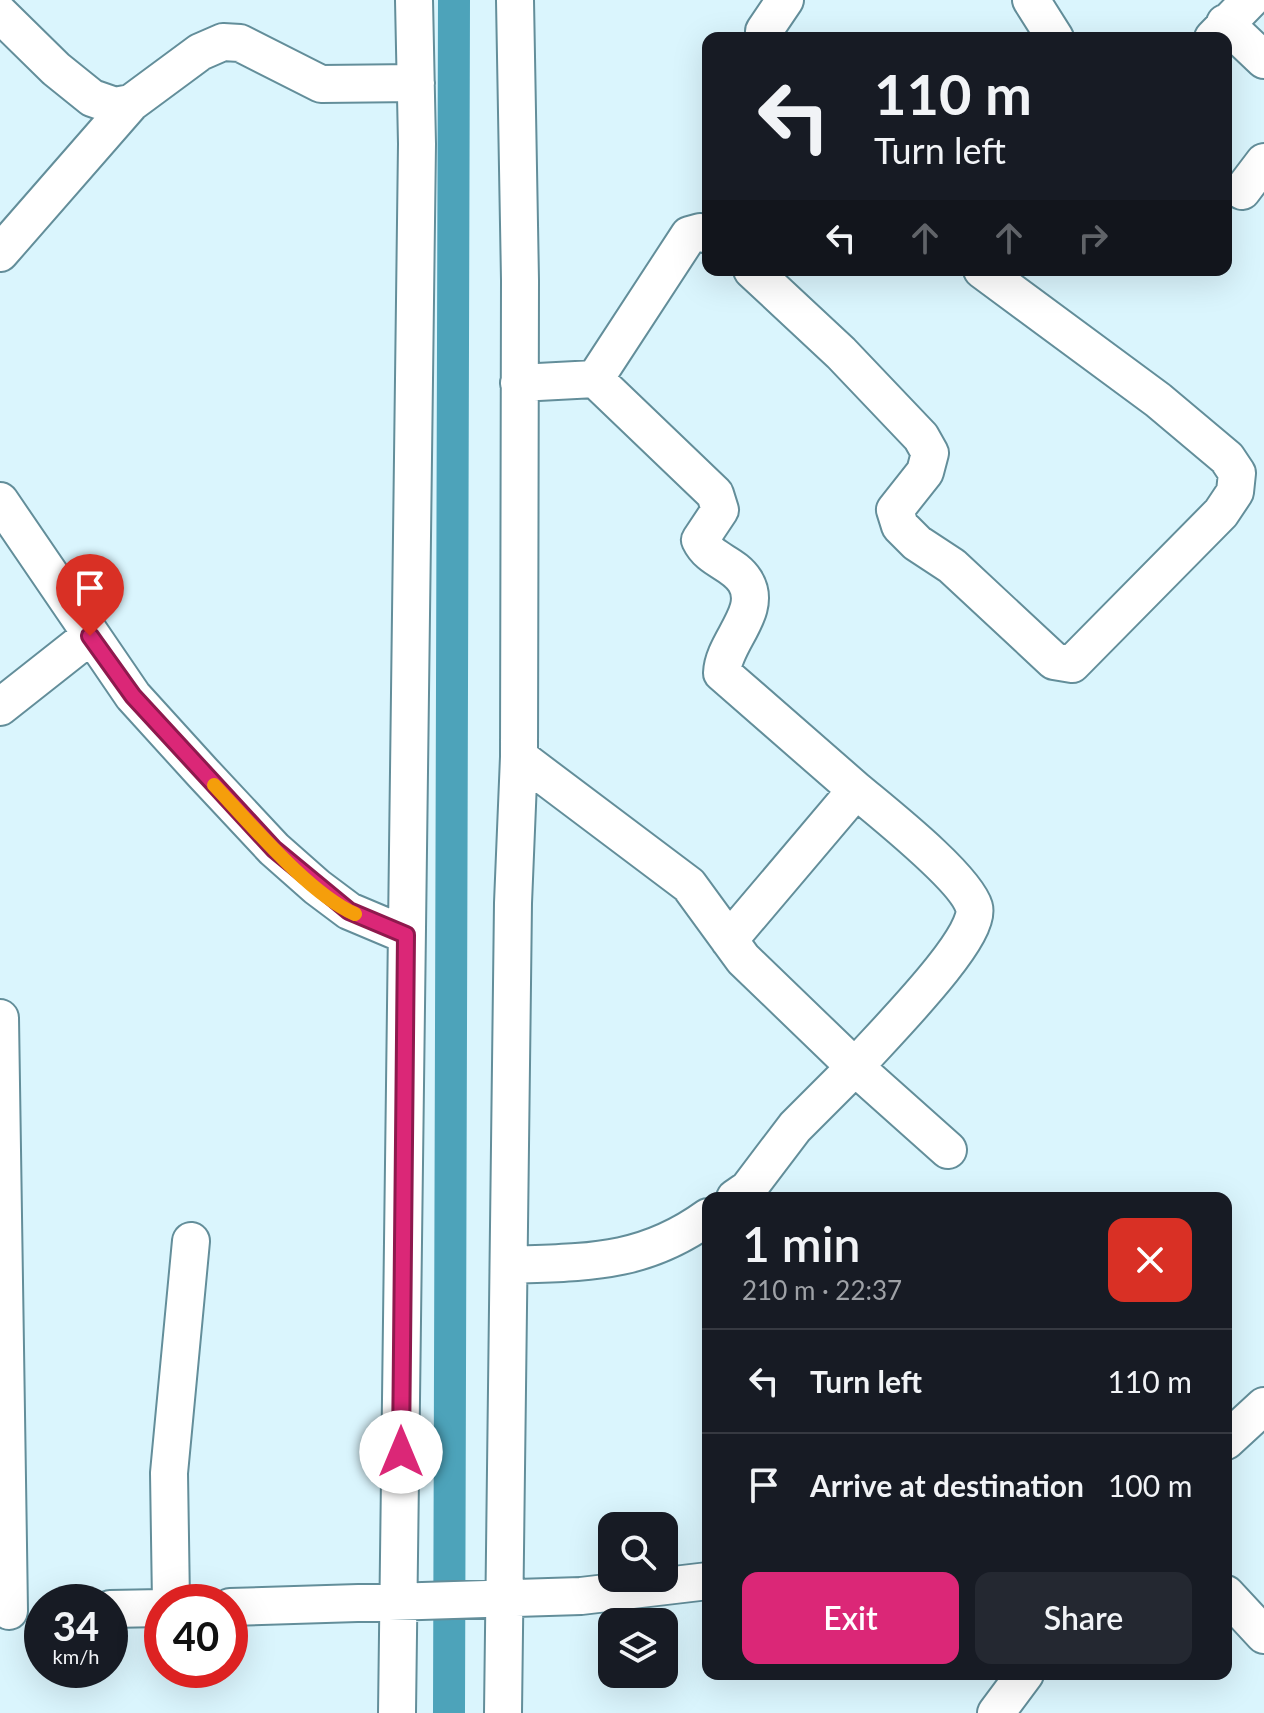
<!DOCTYPE html>
<html lang="en">
<head>
<meta charset="utf-8">
<style>
  :root { --surface:#171b24; --page:#242831; --text:#f1f3f6; --muted:#9ea1a6; --line:#363941; --accent:#db2777 }
  body { margin:0; font-family:Lato,sans-serif; background:var(--page); color:var(--text); height:100vh; display:flex; flex-direction:column; font-size:30px; white-space:nowrap }
  * { box-sizing:border-box; margin:0 }
  p { font-size:26px; color:var(--muted) }
  .icon { flex:none; width:44px; height:44px; fill:none; stroke:currentColor; stroke-width:2; stroke-linecap:round; stroke-linejoin:round }
  .map { position:relative; flex:1; overflow:hidden }
  .details { position:absolute; left:702px; top:1192px; width:530px; height:488px; display:flex; flex-direction:column; background:var(--surface); border-radius:16px; box-shadow:0 8px 32px #0002 }
  .details>* { flex:none }
  .hud { position:absolute; left:702px; top:32px; width:530px; height:244px; border-radius:16px; box-shadow:0 8px 32px #0002; background:#171b24; color:var(--text); overflow:hidden }
  .tools { position:absolute; left:598px; top:1512px; display:grid; gap:16px }
  .tools a { display:grid; place-items:center; width:80px; height:80px; border-radius:16px; background:var(--surface); box-shadow:0 8px 32px #0002; font-size:40px }
  .speed { position:absolute; left:24px; top:1584px; display:flex; gap:16px; font-size:40px; font-weight:700; text-align:center }
  .speed>* { display:grid; place-content:center; width:104px; height:104px; border-radius:50%; background:var(--surface); box-shadow:0 8px 32px #0002; line-height:1 }
  .speed small { font-size:20px; font-weight:400 }
  .speed .limit { border:12px solid #d22; background:#fff; color:#111 }
  .pin { position:absolute; display:grid; place-items:center; width:68px; height:68px; color:#fff; margin:-82px -34px; border-radius:50% 50% 50% 0; rotate:-45deg; box-shadow:0 0 8px #0007 }
  .pin .icon { rotate:45deg }
  .me { position:absolute; width:88px; margin:-44px; rotate:0deg; stroke-linejoin:round; filter:drop-shadow(0 0 6px #0008) }
  .turn { display:flex; align-items:center; gap:28px; height:168px; padding:0 40px; font-size:36px }
  .turn .icon { width:104px; height:104px; stroke-width:2.5 }
  .turn b { display:block; font-size:56px; line-height:68px }
  .lanes { display:flex; align-items:center; height:76px; padding:0 40px; background:#0003; justify-content:center; gap:40px; direction:ltr }
  .lanes .off { opacity:.35 }
  .round { display:grid; place-items:center; flex:none; width:84px; height:84px; border-radius:16px; background:var(--page) }
  .summary { display:flex; align-items:center; justify-content:space-between; height:136px; padding:0 40px }
  h1 { font-size:48px; font-weight:600; line-height:60px }
  .button { display:flex; gap:16px; margin-top:auto; padding:16px 40px }
  .button a { flex:1; height:92px; border-radius:16px; background:var(--accent); color:#fff; font-size:32px; font-weight:600; line-height:92px; text-align:center }
  .button a+a { background:var(--page); color:var(--text) }
  ul { padding:0; list-style:none }
  li { display:flex; align-items:center; gap:24px; height:104px; padding:0 40px; border-top:2px solid var(--line) }
  li div { flex:1 }
  li b { display:block; font-size:30px }
  li em { font-style:normal }
  .map>svg:first-child { display:block }
</style>
</head>
<body>
<div class="map">
<svg width="1264" height="1713" viewBox="0 0 1264 1713">
  <rect width="100%" height="100%" fill="#daf5fd"/>
  <g fill="none" stroke-linecap="round" stroke-linejoin="round">
    <path stroke="#4da3ba" stroke-width="32" d="M449,1713L454,0"/>
    <defs>
      <path id="minor" d="M1031,0L1055,38
        M0,14L56,69L92,98L115,106L131,103L200,52L223,42L240,43L321,84L416,83
        M1225,23L1264,60
        M764,38V31L785,0
        M1213,38L1250,0
        M1242,191L1264,162
        M0,253L131,103
        M752,270L841,353L921,437L930,453L925,472L895,510L900,526L917,543L952,566L1054,661L1072,664L1221,513L1235,492L1237,473L1227,458L1158,400L982,270
        M595,379L689,235L700,232L708,235
        M519,383L595,379L715,494L720,510L700,540C710,561 733,562 745,581C764,611 723,642 722,673L856,790L729,940
        M0,501L133,696L203,773L274,849L317,887L349,911L406,935
        M0,707L90,636
        M519,757L689,885L743,959L855,1067L795,1127L748,1189L735,1198
        M856,790C882,812 965,877 974,907C983,937 878,1040 855,1067L948,1150
        M0,1018L9,1611
        M510,1265C587,1262 643,1264 708,1217
        M1226,1441L1264,1406
        M1226,1594L1264,1635
        M171,1602L169,1473L191,1241
        M230,1607L581,1596L708,1581
        M110,1609L162,1608
        M397,1713L417,144L414,0
        M503,1713L513,903L519,757L520,280L515,0
        M996,1713L1025,1674"/>
    </defs>
    <use href="#minor" stroke="#638e9a" stroke-width="40"/>
    <use href="#minor" stroke="#fff" stroke-width="36"/>
  </g>
  <g fill="none" stroke-linecap="round" stroke-linejoin="round">
    <defs>
      <path id="route" d="M90,636L133,696L274,849L349,911L406,935L401,1452"/>
    </defs>
    <use href="#route" stroke="#8e194d" stroke-width="20"/>
    <use href="#route" stroke="#db2777" stroke-width="14"/>
    <path stroke="#f59e0b" stroke-width="14" d="M214,785C249,822 309,894 355,914"/>
  </g>
</svg>
<div class="tools">
<a><svg class="icon" aria-label="search" viewBox="0 0 24 24"><circle cx="10" cy="10" r="6"/><path d="M15 15l6 6"/></svg></a>
<a><svg class="icon" aria-label="layers" viewBox="0 0 24 24"><path d="M12 4l9 5-9 5-9-5zM3 14l9 5 9-5"/></svg></a>
</div>
<div class="speed"><div>34<small>km/h</small></div><div class="limit">40</div></div>
<div class="pin" style="left:90px;top:636px;background:#d93025"><svg class="icon" aria-label="arrive" viewBox="0 0 24 24"><path d="M6 21V4h12l-3 4 3 4H6"/></svg></div>
<svg class="me" style="left:401px;top:1452px" viewBox="-20 -20 40 40"><circle r="19" fill="#fff"/><path d="M0-13L10 11 0 6-10 11z" fill="#db2777"/></svg>
<div class="hud">
<div class="turn"><svg class="icon" aria-label="left" viewBox="0 0 24 24"><path d="M17 20v-9H6M10 6l-5 5 5 5"/></svg><div><b>110 m</b>Turn left</div></div>
<div class="lanes"><svg class="icon" aria-label="left" viewBox="0 0 24 24"><path d="M17 20v-9H6M10 6l-5 5 5 5"/></svg><svg class="icon off" aria-label="ahead" viewBox="0 0 24 24"><path d="M12 20V5M6 11l6-6 6 6"/></svg><svg class="icon off" aria-label="ahead" viewBox="0 0 24 24"><path d="M12 20V5M6 11l6-6 6 6"/></svg><svg class="icon off" aria-label="right" viewBox="0 0 24 24"><path d="M7 20v-9h11M14 6l5 5-5 5"/></svg></div>
</div>
<section class="details">
<div class="summary"><div><h1>1 min</h1><p>210 m · 22:37</p></div><a class="round" style="background:#d93025;color:#fff"><svg class="icon" aria-label="close" viewBox="0 0 24 24"><path d="M6 6l12 12M18 6L6 18"/></svg></a></div>
<ul>
<li><svg class="icon" aria-label="left" viewBox="0 0 24 24"><path d="M17 20v-9H6M10 6l-5 5 5 5"/></svg><div><b>Turn left</b></div><em>110 m</em></li>
<li><svg class="icon" aria-label="arrive" viewBox="0 0 24 24"><path d="M6 21V4h12l-3 4 3 4H6"/></svg><div><b>Arrive at destination</b></div><em>100 m</em></li>
</ul>
<div class="button"><a>Exit</a><a>Share</a></div>
</section>
</div>
</body>
</html>
